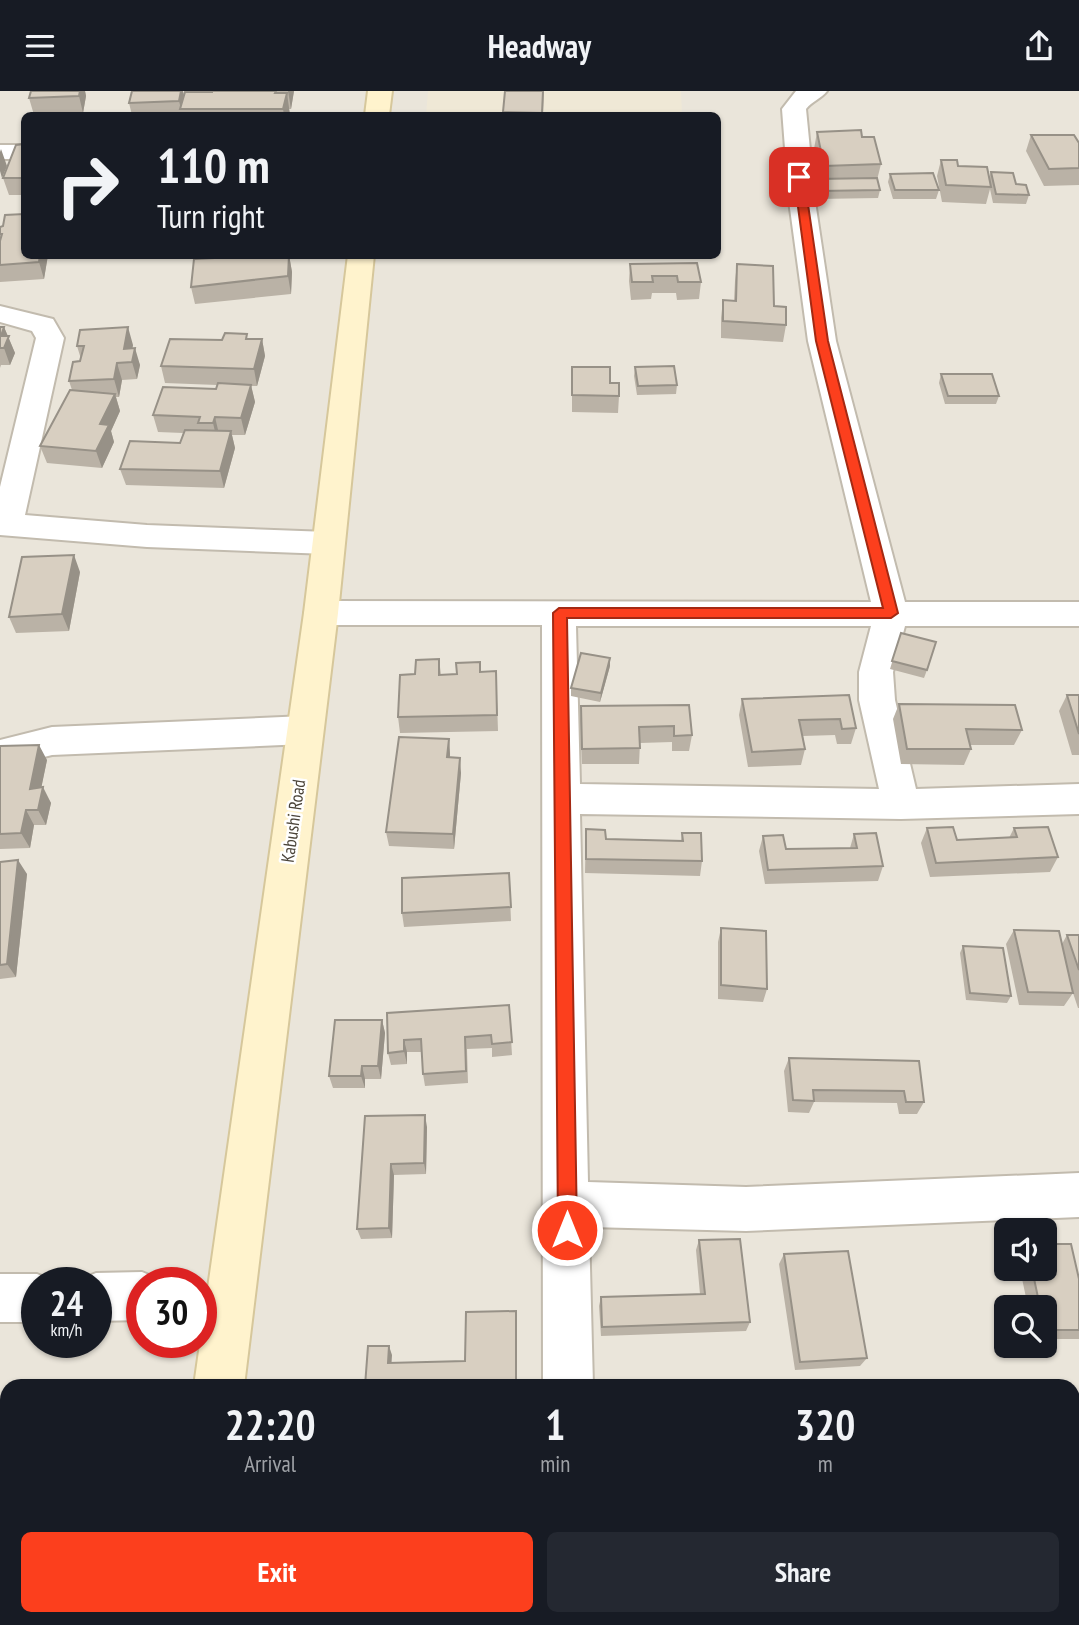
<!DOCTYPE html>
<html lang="en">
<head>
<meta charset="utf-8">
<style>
  :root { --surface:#171b24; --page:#242831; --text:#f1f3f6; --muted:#9ea1a6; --accent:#fc3f1d }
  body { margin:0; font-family:"PT Sans Narrow",sans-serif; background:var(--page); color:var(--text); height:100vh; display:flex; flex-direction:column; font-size:26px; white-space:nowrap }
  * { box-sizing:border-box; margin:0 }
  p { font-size:23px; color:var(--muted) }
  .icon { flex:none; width:38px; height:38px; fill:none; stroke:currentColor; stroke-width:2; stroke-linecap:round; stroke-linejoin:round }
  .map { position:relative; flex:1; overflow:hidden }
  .sheet { position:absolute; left:0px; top:1288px; width:1080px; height:247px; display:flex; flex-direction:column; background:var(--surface); border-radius:21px 21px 0 0; box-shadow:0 2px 5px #0004 }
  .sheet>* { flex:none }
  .banner { position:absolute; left:21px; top:21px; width:700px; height:147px; border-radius:10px; box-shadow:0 2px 5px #0004; background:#171b24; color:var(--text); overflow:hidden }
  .tools { position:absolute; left:994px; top:1127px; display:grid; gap:14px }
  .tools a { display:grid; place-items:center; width:63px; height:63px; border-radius:10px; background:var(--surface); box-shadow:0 2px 5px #0004; font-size:35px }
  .speed { position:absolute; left:21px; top:1176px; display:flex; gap:14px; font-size:35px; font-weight:700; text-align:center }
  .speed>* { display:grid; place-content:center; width:91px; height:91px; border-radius:50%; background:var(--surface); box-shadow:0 2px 5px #0004; line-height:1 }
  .speed small { font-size:18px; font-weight:400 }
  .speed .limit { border:10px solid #d22; background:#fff; color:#111 }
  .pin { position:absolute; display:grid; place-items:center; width:60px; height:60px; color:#fff; margin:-30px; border-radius:14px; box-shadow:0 4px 10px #0006 }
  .me { position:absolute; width:77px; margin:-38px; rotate:0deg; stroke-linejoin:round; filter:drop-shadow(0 0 5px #0008) }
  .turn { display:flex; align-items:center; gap:24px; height:147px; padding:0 21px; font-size:32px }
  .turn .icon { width:91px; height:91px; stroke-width:2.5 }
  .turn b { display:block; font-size:49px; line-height:60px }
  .eta { display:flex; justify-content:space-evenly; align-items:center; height:119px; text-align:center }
  .eta b { font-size:42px; font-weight:700; line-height:49px }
  .primary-button { display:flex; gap:14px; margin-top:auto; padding:14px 21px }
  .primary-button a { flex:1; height:80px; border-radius:10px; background:var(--accent); color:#fff; font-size:28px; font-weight:700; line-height:80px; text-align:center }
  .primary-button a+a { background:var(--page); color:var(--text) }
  header { display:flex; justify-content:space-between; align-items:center; height:91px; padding:0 21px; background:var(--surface); font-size:32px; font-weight:700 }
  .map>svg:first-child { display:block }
</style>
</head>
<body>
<header><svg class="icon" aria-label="menu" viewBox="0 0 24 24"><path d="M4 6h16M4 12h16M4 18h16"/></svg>Headway<svg class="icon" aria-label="share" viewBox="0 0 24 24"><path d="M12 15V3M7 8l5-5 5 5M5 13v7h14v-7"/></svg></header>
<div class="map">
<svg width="1079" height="1534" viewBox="0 0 1079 1534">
  <rect width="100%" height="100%" fill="#f6f3ec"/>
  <path fill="#eae5da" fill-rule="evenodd" d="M0,0H1079V1534H0ZM24,24H718V164H24ZM1006,1139H1045V1178H1006ZM37,1192H96V1251H37ZM142,1192H201V1251H142ZM1006,1216H1045V1255H1006ZM7,1295H1073V1528H7Z"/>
  <path fill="#efe8d6" d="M428,0H681L682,24H426Z"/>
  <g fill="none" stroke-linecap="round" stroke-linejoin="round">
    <defs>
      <path id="street" d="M796,0H827C821,8 812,10 806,18L815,110L836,250L905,511H1079V535H905L893,581L895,609L916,698L1079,693V723L901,728L580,723L588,1091L746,1096L1079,1082V1126L746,1140L589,1136L593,1295H543L542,534H321L309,531L304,522L309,513L321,510L871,511L808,250L789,110L782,18ZM576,535H871L859,581V609L879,698L580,693Z
        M0,54H24V68H0Z
        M0,215L53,228L64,247L25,424L147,434L328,441L339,444L344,452L339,460L328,463L147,456L0,444V396L36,247L32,240L0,231Z
        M305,625L318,629L323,639L318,649L305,653L52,664L0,677V649L52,636Z
        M142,1181L159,1188L160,1192H142V1229L96,1230V1192H78L79,1189L96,1182Z
        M0,1183H37L54,1190L37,1192V1231H0Z
        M542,1528H596V1534H542Z"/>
      <path id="secondary" d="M368,0H392L389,24H365Z
        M348,164H374L338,522L244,1295H194L304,522Z
        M163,1528H217L216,1534H162Z"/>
    </defs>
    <use href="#street" stroke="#c2bbae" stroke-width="4"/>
    <use href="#secondary" stroke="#d6c79b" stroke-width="4"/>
    <use href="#street" fill="#fff" fill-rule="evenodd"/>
    <use href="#secondary" fill="#fff3cd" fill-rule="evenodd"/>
  </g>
  <path fill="#bab2a6" d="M31,0H85L86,5L83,22L34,24L29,7Z
    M207,0H294L291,18H289L290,24H132L129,12L207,1Z
    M505,0H544L543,24H503Z
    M817,41L862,46L881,73L877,89L880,99L878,107L818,108L815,97L817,88H820L814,58Z
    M1031,44L1079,52V94L1044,95L1026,60Z
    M24,53V104H9L3,87Z
    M941,69L989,87L991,81L1016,93L1029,104L1026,113L993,112L990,98L986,113L942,111L937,85Z
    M890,83L939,99L936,108H893L888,91Z
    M0,136L48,164L44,188L0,191Z
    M190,164H289L292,181L291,203L195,213L191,196L236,166H191Z
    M630,173L701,191L699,208L677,209L676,202H652L651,208L631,209L629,190Z
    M737,173L786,234L783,251L721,247V227L723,209L734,210L735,190Z
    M0,236H4L15,262L10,274H1L0,277Z
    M248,248H262L265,265L257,295H251L255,311L245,344H232L235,357L224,397L126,394L120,378L180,352L183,342L158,341L153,324L216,298L217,294L165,292L161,275L222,249Z
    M133,254L132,257L140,274L137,288L122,289L119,306H116L120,320L111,340L114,351L102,377L47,372L40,355L72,299L69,290L81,268L77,255Z
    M572,276L610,292L619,305L618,322L572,321Z
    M635,276L677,294L676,303L637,304L634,285Z
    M941,283L999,305L996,313H945L939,292Z
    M80,481L69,540L16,542L9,526Z
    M901,542L927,579L924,587L890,578Z
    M439,568L441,584L496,580L498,640L400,642L398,626Z
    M610,575L600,611L571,605V597Z
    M849,604L856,637L851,653H837L835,644L803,645L805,658L801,674L748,676L739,624L742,608Z
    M1067,604H1079V664H1072L1059,620Z
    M899,613L1022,639L1014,654H970L971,658L964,674L901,673L893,628Z
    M689,614L692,644L689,660H672V651L640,652L639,673H582L580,630L581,615Z
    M449,648L450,666L461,682L454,758L389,755L386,741Z
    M0,655L47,669L41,697L51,712L46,734H34L30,757L0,758Z
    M927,737L957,749L1009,747L1014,737L1058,766L1050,781L930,786L921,752Z
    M586,738L606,748L681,750L682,742L702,770L700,785L585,782Z
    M854,743L883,775L878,790L765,793L759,760L763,745L786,758L850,757Z
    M0,771L27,783L16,886L0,888Z
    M509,782L511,830L404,836L402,822Z
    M721,837L767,898L763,911L718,908V851Z
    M1014,839L1062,853L1067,844H1079V917H1078L1073,902L1064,915L1019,914L1006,853Z
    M963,855L1011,905L1007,912L966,909L960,862Z
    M509,914L512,964L492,966V957L467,958L468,992L425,995L423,983L422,961H407V973L391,974L388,962L387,922Z
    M382,929L385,942L381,988H365V997H333L329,985Z
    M789,967L919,970L924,1011L917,1023H899L897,1012L814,1011L809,1022L788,1021L784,980Z
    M365,1025L427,1036L426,1083L394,1084L392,1147L361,1148L357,1138Z
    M699,1149L750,1231L746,1240L601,1245L599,1215L601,1206L700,1203L696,1159Z
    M784,1163L867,1267L860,1275L795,1279L779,1173Z
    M1020,1178H1045L1079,1188V1248H1045V1216H1028Z
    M7,1326V1496L0,1495V1334Z
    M401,1528H516L404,1533L401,1530Z
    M849,1528H1020L1021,1534H850Z"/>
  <path fill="#979187" d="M79,0H85L86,5L83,22L79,5Z
    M181,0H183L186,13L181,18L179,10Z
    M288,0H294L291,18Z
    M287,2L290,24H284L283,18Z
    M1,58L7,75L2,87L0,80V61Z
    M40,164H48L44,188L39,171Z
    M289,164L292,181L291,203L288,185Z
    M4,236L15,262L10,274L4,257L1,245Z
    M128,236L133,254L130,271L124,258Z
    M262,248L265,265L257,295L254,278Z
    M135,257L140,274L137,288L132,271Z
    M117,272L122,289L119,306L114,288Z
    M251,294L255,311L245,344L241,327Z
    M115,303L120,320L111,340L114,351L102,377L96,360L100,333Z
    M215,326L219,343L217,349L213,332Z
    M231,340L235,357L224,397L220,380Z
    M74,464L80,481L69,540L62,523Z
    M610,567V575L600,611L601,602Z
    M449,648L450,663L449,682L447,666Z
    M39,654L47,669L38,713L30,698Z
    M460,667L461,682L454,758L453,743Z
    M43,696L51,712L46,734L38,719Z
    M26,719L34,734L30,757L21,742Z
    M18,769L27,783L16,886L7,873Z
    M382,929L385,942L381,988L378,975Z
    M404,949L407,961V973L404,960Z
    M362,975L365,988V997L361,985Z
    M425,1024L427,1036L426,1083L424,1072Z
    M391,1073L394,1084L392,1147L389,1137Z
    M389,1255L392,1264L391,1280L388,1272Z"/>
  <path fill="#d8cfc1" stroke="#979187" stroke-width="2" d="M31,0H80L79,5L29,7Z
    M132,0H181L179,10L129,12Z
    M212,0H276L275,2H287L283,18H180L185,1H212Z
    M505,0H543L542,22L503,21Z
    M861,39L862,46H874L881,73L824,75L817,41Z
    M1031,44H1074L1079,52V77L1049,78Z
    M24,53V87H3L16,54Z
    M941,69H957L958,75L987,76L991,96L946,94Z
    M991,81L1013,82L1016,93L1026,94L1029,104L996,103Z
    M933,82L939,99H895L890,83Z
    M877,87L880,99L820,100L817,88Z
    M24,123V164H40L39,171L0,174V150L2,143H0V136L3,135L5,124Z
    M277,164H289L288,185L191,196L194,168Z
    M697,172L701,191H678L677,185H652L653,191H632L630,173Z
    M737,173L773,175L774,215L786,216V234L723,230V209L736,210Z
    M0,236H4L1,245H9L4,257H0Z
    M128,236L124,258L135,257L132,271L117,272L114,288L69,290L73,271L80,270L84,255H77L80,239Z
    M225,242L247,243L246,248H262L254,278L161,275L170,248L222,249Z
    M674,275L677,294L638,295L635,276Z
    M572,276H610V292H619V305L572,304Z
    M941,283H992L999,305H948Z
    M218,292L251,294L241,327L215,326L213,332H198L200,326L153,324L163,296L216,298Z
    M70,299L115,303L100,333L109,334L96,360L40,355Z
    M185,339L231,340L220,380L120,378L130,350L180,352Z
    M74,464L62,523L9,526L22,466Z
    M901,542L936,551L927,579L892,570Z
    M581,562L610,567L601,602L571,597Z
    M439,568V584L457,583L456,572L480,571V581L496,580L497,624L398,626L400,584L415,583L416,569Z
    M849,604L856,637L842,638L840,628L799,629L805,658L752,661L742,608Z
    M1067,604H1079V643Z
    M899,613L1015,614L1022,639L966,638L971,658H907Z
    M689,614L692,644L674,645V635L639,636L640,657L582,658L581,615Z
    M399,646L449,648L447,666L460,667L453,743L386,741Z
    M39,654L30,698L43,696L38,719H26L21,742L0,743V655Z
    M953,736L957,749L1017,746L1014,737L1048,736L1058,766L936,772L927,737Z
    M586,738L605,739L606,748L683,750L682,742H701L702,770L586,768Z
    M876,742L883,775L768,779L763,745L783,744L786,758L857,757L854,743Z
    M18,769L7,873L0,874V771Z
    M509,782L511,816L402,822V787Z
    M721,837L766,840L767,898L721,894Z
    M1014,839L1059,840L1073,902L1028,901Z
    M1067,844H1079V879Z
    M963,855L1003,857L1011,905L970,902Z
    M509,914L512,951L492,953L491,944L465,946L466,980L423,983L421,948L404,949V960L388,962L387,922Z
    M335,929H382L378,975H362L361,985H329Z
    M789,967L919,970L924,1011H906L904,1000L813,999L814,1010L793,1009Z
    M425,1024L424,1072L391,1073L389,1137L357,1138L365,1025Z
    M740,1148L750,1231L602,1236L601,1206L705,1203L699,1149Z
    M1045,1153H1071L1079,1188V1239H1045V1216H1040L1032,1178H1045Z
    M848,1160L867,1267L800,1271L784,1163Z
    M516,1220V1295H365L368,1255H389L388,1272L465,1270L466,1221Z
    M920,1291L960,1295H921Z
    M2,1326H7V1492L0,1491V1334Z
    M401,1528H458L401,1530Z
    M594,1528H673L672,1534H593Z
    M857,1528H1020L1021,1534H857Z"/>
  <path fill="#fc3f1d" stroke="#a42913" stroke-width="2" d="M799,83L804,86L828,250L898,522L891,527H567L577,1139L574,1146L567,1149L561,1146L558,1139L553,522L559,517H883L816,250L794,86Z"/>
  <g text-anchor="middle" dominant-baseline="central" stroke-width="5" stroke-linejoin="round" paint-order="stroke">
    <g font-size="18" fill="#4b4439" stroke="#fff">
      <text transform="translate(293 730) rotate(-82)">Kabushi Road</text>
    </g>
  </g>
</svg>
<div class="tools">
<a><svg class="icon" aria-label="sound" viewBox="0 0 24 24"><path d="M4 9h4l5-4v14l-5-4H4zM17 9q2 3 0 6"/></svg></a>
<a><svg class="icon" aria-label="search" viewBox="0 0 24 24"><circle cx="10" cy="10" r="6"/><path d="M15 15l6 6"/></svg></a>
</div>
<div class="speed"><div>24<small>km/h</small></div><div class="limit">30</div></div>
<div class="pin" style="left:799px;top:86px;background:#d93025"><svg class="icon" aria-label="arrive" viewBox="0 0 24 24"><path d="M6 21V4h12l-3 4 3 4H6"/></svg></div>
<svg class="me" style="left:567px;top:1139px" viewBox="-20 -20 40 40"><circle r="17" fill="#fc3f1d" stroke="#fff" stroke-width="3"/><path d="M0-11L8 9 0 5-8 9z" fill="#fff"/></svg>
<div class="banner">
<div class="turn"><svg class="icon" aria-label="right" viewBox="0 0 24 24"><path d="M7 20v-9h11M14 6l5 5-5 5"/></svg><div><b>110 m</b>Turn right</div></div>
</div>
<section class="sheet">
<div class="eta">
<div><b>22:20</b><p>Arrival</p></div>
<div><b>1</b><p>min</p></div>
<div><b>320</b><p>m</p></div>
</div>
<div class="primary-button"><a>Exit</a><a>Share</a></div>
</section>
</div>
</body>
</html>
